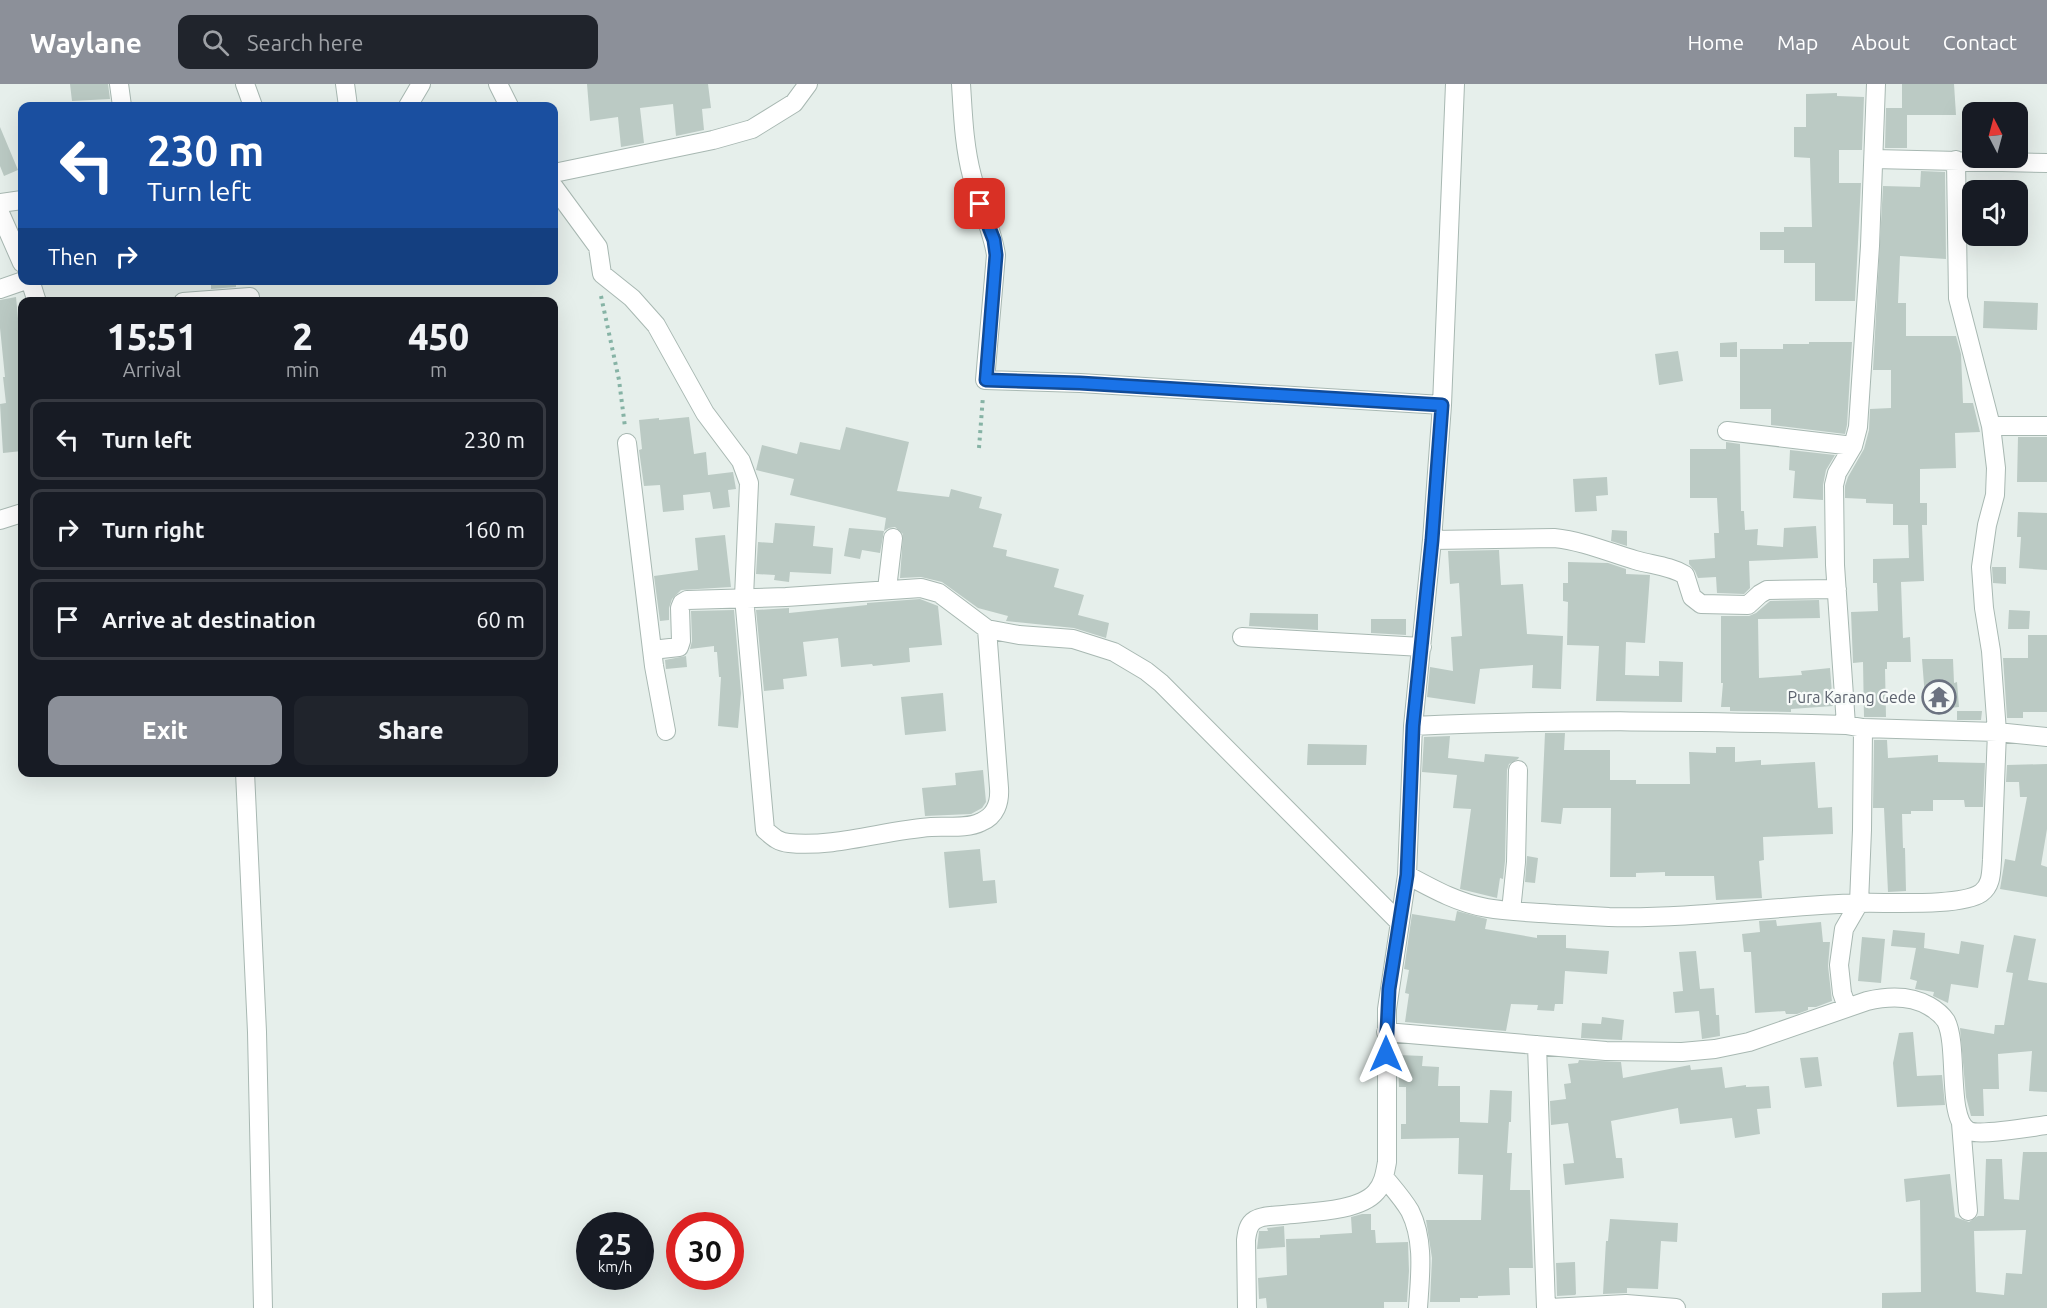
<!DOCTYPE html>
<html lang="en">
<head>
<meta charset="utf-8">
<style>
  :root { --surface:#171b24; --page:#20242c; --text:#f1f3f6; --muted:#9ea1a6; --line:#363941; --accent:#8c9099 }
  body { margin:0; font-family:Ubuntu,sans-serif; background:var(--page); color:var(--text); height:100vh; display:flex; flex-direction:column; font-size:22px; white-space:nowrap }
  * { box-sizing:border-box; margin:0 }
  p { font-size:20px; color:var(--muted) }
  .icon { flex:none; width:33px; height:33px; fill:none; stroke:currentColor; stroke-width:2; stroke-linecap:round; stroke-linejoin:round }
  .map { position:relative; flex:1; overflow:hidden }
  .drawer { position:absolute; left:18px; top:213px; width:540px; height:480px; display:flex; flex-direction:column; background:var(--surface); border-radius:12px; box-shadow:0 6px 24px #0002 }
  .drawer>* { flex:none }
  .banner { position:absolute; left:18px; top:18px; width:540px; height:183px; border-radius:12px; box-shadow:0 6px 24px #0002; background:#1a4fa0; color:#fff; overflow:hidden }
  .needle { width:39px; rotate:354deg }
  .tools { position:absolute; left:1962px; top:18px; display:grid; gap:12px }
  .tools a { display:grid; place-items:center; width:66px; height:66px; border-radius:12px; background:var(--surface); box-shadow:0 6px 24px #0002; font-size:30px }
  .speed { position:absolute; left:576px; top:1128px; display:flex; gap:12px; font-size:30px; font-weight:700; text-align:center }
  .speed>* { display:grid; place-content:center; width:78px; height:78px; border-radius:50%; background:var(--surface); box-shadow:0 6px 24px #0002; line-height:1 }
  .speed small { font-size:15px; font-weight:400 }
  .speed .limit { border:9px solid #d22; background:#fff; color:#111 }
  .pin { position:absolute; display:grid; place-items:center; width:51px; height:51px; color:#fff; margin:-26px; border-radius:12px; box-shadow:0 3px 9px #0006 }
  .me { position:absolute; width:66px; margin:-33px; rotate:0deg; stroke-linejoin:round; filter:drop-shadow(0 0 4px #0008) }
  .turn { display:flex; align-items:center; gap:21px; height:126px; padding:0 30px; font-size:27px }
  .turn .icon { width:78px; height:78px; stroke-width:2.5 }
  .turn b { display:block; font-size:42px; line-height:51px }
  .then { display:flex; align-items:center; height:57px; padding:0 30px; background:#0003; gap:12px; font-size:22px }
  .eta { display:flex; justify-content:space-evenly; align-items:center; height:102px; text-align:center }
  .eta b { font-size:36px; font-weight:800; line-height:42px }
  .button { display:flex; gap:12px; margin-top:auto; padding:12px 30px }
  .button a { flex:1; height:69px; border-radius:12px; background:var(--accent); color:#fff; font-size:24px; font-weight:800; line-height:69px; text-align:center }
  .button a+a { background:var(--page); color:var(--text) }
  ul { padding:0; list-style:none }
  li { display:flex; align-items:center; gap:18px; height:81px; margin:0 12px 9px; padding:0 18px; border:3px solid var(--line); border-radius:12px }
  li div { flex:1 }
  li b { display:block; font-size:22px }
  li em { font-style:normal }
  header { display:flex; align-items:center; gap:36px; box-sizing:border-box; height:84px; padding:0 30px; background:var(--accent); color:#fff }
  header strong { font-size:28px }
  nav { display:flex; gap:33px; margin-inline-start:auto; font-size:21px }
  .search { width:420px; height:54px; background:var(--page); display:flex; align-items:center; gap:15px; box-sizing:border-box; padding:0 21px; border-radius:12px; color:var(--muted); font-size:22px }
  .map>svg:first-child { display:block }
</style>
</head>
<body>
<header>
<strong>Waylane</strong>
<div class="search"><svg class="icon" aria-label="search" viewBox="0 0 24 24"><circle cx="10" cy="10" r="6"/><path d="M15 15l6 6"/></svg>Search here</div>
<nav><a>Home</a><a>Map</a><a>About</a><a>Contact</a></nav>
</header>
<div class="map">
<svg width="2047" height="1224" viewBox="0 0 2047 1224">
  <rect width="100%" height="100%" fill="#e6efeb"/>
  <path fill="#bbcac4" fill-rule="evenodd" d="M70,0H108L110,15L72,17Z
    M587,0H708L711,24L702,25L704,46L676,52L673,20L640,24L644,59L621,63L618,33L590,37Z
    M1902,0H1954L1956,31H1907V64H1885L1886,24H1902Z
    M1837,9V12L1864,13L1862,66H1839V99H1861L1855,217H1815V179H1784V166H1760V148H1784V143H1812L1810,74L1794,73V43H1806V10Z
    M0,43L18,86L4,92L0,82Z
    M1921,87L1945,88L1946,175L1900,172L1898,219H1906V252H1956L1961,270L1963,319H1973L1980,348L1955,349L1956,384L1920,385V419H1927V441H1922L1924,497L1901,498L1903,554L1910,553L1911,578H1887V585H1885L1886,633H1864L1863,578L1853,579L1851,528L1878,527L1877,499H1873V475L1909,474L1908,441H1893V420L1866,419V415L1845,414V402L1848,393L1864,365L1869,346L1870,325L1891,324V286H1873L1883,102L1920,103Z
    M211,196H236V203L211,205Z
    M16,213L19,245H22V367L3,369L0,320L6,319L3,293H5L0,244V216Z
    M1984,217L2038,219L2037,246L1983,244Z
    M1737,258V273H1720V259Z
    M1809,258H1852L1847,341L1845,350L1771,341V325H1740V265H1783V260H1809Z
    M1678,267L1683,297L1659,301L1655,270Z
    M689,333L694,370L706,368L708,391L733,388L736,405L728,406L730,423L713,425L710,408L683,411L684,426L663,428L660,401L644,402L639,366L642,365L639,336L659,334V336Z
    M846,343L909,358L897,407L949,413L951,405L982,413L979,424L1002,430L993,463L1007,466L1006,472L1059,485L1054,503L1084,511L1078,531L1109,539L1106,554L1074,544L1006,537L1008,532L978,524L942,498L921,493L900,494L903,450L895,443L889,444L884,447L886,434L790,411L794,395L756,386L762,361L797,370L800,358L840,366Z
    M2018,353H2047V398H2017Z
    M1726,358L1740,360L1741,427H1744L1745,446L1758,445L1757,461L1783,463L1784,444L1816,442L1818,474L1749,477L1750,504L1744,510L1717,509L1716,493L1698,494L1695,487L1689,480V476L1715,474L1714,449H1719L1717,414H1690V365H1726Z
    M1790,366L1835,371L1826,386L1823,401V416L1793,414L1795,387L1789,386Z
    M1607,393L1608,411L1596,412L1597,427L1575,428L1573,395Z
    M2018,428L2047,429V486L2019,484L2021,453H2017Z
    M775,439L815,442L813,462L833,464L831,490L790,488L789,498L774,496L775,491L756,490L758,458L773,459Z
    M849,444L884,447L880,469L862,466L860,475L844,472Z
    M1612,446L1627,447V462L1611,457Z
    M725,451L731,503L681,506L672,515L669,524V536L660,537L654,492L698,486L695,454Z
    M1499,466L1501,501L1523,500L1527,550L1563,552L1561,605L1532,604L1533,581L1480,585L1475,620L1427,613L1430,583L1453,587L1451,553L1462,552L1459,499L1450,500L1448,467Z
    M1568,478L1608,479L1626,485V490L1650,491L1645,559L1626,558L1625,591L1659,592V577L1683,578L1682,618L1596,617L1599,562L1567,561L1568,518L1563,517V499H1568Z
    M1992,483H2006V500L1993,499Z
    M920,515L938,522L942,561L909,564L910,578L873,582L872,580L841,583L838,554L803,558L807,592L783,595L784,605L764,607L756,526L789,524V529L867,521V519Z
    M1819,516L1820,534L1758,535L1759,594L1802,591L1801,587L1830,584L1833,622L1791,625V628L1730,627V623H1721L1723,599H1721V532H1749L1756,529L1770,517Z
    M734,526L741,609L738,644L718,642L721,593H719L717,568H714V562L690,565L692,557L691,527Z
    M2009,526L2030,527L2029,545H2008Z
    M1250,529L1318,530V546L1249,542Z
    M1371,535H1406V551L1371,549Z
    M2028,551H2047V628H2023V634H2007L2003,574H2028Z
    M686,572L687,583L666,585L665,576Z
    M1922,575H1953L1954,599L1957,598L1959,623L1926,626Z
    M943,609L946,647L905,651L901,613Z
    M1957,627H1982L1981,636H1957Z
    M1545,649H1565L1564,666H1610V696H1636V700H1690L1689,668L1716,669V663H1735V678L1761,676V681L1815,678L1818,724L1832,723L1833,750L1763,753L1764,776L1759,777L1762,814L1716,816L1714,792H1665V788L1636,789V793H1610L1611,724H1563L1561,740L1541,738Z
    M1450,652L1448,674L1484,678L1485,670L1519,673L1518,675L1509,680L1507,686L1505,777L1503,795L1500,794L1497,814L1460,805L1471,725L1453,724L1457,691L1422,688L1424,653Z
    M1874,656H1887L1888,674L1938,671V678L1985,679L1983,723H1965L1964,716H1933V727H1911V730H1902L1903,764H1905L1906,807L1888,808L1884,724H1873Z
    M1308,660L1367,661L1366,681H1307Z
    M2047,680V745L2041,781L2047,783V813L2000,805L2005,775L2015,777L2027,713H2020L2019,698H2006L2007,681Z
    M983,686L986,718L982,724L971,730L925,732L922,704L956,701L955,689Z
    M980,765L983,797L995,796L997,819L949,824L944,768Z
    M1527,772L1538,774L1535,799L1525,798Z
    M1457,827L1487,835L1485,845L1537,854V851H1566V864L1609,867L1607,890L1565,887L1563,920H1555L1554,927L1537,926L1538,921L1511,920L1506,947L1405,938L1409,910L1405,909L1409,886L1404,885L1412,830L1455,837Z
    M1776,836L1777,842L1821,838L1823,858H1830L1828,882L1832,917L1816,923H1808V926L1797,930H1786L1785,927L1755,929L1751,868H1744L1742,850L1760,848L1759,837Z
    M1893,846L1925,849L1924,864L1959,870L1961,857L1984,861L1978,904L1951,900L1948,919L1933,912L1934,908L1915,905L1917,897L1910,895L1916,864L1891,862Z
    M2014,851L2036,855L2028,896L2047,899V1008L2029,1007L2032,967L1998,970L1999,1005H1983L1984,1032H1971L1966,1013L1960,944L1994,950L1995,941H2004L2013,889L2006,888Z
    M1862,853L1885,855L1881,899L1858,897Z
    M1696,867L1700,905L1714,904L1716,931H1719L1720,952L1702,955L1699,927L1675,929L1673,908L1683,907L1679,868Z
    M1602,933L1624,936L1622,956L1581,954L1582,939L1601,940Z
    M1913,948L1917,992L1942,991L1945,1021L1897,1023L1893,979L1899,949Z
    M1398,971L1423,972L1422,982L1439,983L1438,1002H1460V1038L1488,1039L1490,1006L1512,1007L1511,1038H1509L1507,1069H1512L1510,1106H1530L1533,1184H1509L1510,1211L1478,1212V1214H1460V1218H1430L1432,1174L1426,1136H1481L1483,1091L1458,1090L1459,1054L1401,1055V1040H1406V1003H1399Z
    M1818,973L1822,1002L1805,1004L1800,974Z
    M1579,976L1621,978L1623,994L1690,981L1691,986L1722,983L1725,1004L1746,1001V1003L1769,1002L1771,1024L1757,1025L1760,1050L1735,1054L1732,1034L1680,1040L1678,1024L1611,1037L1616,1074H1622L1624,1094L1565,1101L1563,1080L1574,1079L1568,1039L1551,1041L1550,1017L1566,1015L1564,1000L1571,999L1568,980L1578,979Z
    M2023,1068H2047V1224H1882V1209L1921,1208L1920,1116L1906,1118L1904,1095L1950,1090L1955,1133L1969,1138L1978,1132H1984L1986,1075H2002L2004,1115L2019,1116ZM2026,1146L2022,1190L2006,1189L2004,1211L1976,1208L1974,1147Z
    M1362,1130H1371V1146H1375L1376,1159L1408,1158L1409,1187L1407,1218H1384V1224H1267L1266,1214L1259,1215L1258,1194L1287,1191L1286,1155L1320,1154V1151L1352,1149L1351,1133Z
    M1610,1135L1678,1139L1677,1158L1661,1157L1658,1205L1627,1204V1209L1603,1210L1606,1157H1608Z
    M1284,1142L1285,1163L1257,1165L1259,1147H1268L1267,1144Z
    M1575,1178L1576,1210L1575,1211L1557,1212L1556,1179Z"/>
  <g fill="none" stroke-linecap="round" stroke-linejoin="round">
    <defs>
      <path id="minor" d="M119,0L122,22
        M245,0L253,22
        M345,0L348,22
        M498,0L509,22
        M961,0C963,31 964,62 972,92C979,119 992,144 996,171L985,296L1080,299L1442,321
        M408,22L421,0
        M1874,75L2047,79
        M554,89L713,56L752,45L794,19L808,0
        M554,103L598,163L602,190L632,214L656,241L705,329L741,377L749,399L744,513L765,746C773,753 778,758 789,759C834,764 886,746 931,743C947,742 967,745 981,738C996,732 1000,718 999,704L987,545
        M0,119L22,116
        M0,129L22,179
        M30,196L37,218
        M0,205L26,196
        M183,218L250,213
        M1991,342H2047
        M1727,347L1853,362
        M627,359L654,582L666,647
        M0,436L22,429
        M1432,456L1554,454C1583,457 1608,468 1635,476C1652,481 1670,482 1685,491L1692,513L1701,520L1748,521L1760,510L1767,506L1837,505
        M887,505L893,454
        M1242,553L1422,563
        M652,566L679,563L681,557L680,524L682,519L687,516L786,513L921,504L939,509L987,545L1019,551L1073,555L1114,568L1146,587L1161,599L1400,839
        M1846,641L1835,481L1834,401L1837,389L1853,362L1858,343L1870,162L1876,0
        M1413,642C1558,635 1702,637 1846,641L1863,644L1997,648L2047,653
        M245,688L257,948L263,1224
        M1407,791C1433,805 1458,819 1487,824C1509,828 1532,828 1555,830C1573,831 1591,832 1609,833C1693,835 1776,822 1859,819C1887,818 1960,823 1981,809C1992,801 1991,788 1992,776L1997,648L1991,567L1984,524L1981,483L1987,441L1995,411L1996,384L1991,342L1958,214L1956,76
        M1511,827L1516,778L1518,686
        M1847,923L1842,909L1839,881L1844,845L1859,819L1862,746L1863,644
        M1386,948L1606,967L1682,968L1715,965L1749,958L1867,917C1888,912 1910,911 1929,922C1936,926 1942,931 1946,937C1959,963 1946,1036 1969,1047C1981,1052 2031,1043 2047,1041
        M1537,961L1546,1224
        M1961,1039L1968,1127
        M1384,1093C1393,1104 1403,1115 1410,1127C1425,1157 1420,1192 1418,1224
        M1247,1224L1246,1156C1247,1148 1248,1140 1255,1136C1263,1131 1274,1132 1283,1131C1308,1128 1359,1128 1376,1108C1384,1099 1385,1088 1387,1078V925L1407,791L1413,642L1432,456L1442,321L1455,0
        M1550,1224L1626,1220L1676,1224"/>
    </defs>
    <use href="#minor" stroke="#a8b8b2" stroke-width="20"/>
    <path stroke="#86b3a5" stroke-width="4" stroke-dasharray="3 4.5" stroke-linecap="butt" d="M601,212L619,296L625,343
      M979,364L983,312"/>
    <use href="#minor" stroke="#fff" stroke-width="18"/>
  </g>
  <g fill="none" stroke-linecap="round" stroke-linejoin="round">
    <defs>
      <path id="route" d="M980,120L994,156L996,171L986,296L1080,299L1442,321L1432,456L1413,642L1407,791L1389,905L1386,970"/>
    </defs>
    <use href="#route" stroke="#114b97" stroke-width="15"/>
    <use href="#route" stroke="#1a73e8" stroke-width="10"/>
  </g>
  <defs>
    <symbol id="temple-ring" viewBox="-11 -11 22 22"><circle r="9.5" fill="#f7fbf9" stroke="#6b7280" stroke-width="1.5"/><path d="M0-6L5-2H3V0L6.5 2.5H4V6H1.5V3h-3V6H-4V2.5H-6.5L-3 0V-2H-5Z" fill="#6b7280"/></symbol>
  </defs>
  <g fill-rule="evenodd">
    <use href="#temple-ring" x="1920" y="594" width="38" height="38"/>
  </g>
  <g text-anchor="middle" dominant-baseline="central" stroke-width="4.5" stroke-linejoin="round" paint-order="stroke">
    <g font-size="16" fill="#5b616d" stroke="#f7fbf9" text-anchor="end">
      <text x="1916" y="613">Pura Karang Gede</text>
    </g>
  </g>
</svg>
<div class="tools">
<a><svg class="needle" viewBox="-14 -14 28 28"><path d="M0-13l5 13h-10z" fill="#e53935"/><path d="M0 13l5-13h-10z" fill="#9ea1a6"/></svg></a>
<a><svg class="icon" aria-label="sound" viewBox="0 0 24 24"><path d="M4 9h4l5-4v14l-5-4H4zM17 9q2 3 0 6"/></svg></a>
</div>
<div class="speed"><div>25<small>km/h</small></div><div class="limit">30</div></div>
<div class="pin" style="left:980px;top:120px;background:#d93025"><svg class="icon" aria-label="arrive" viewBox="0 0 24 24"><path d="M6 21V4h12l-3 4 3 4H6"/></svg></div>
<svg class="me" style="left:1386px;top:970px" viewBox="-20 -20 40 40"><path d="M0-17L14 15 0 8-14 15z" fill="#1a73e8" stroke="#fff" stroke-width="4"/></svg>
<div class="banner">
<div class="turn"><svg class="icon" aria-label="left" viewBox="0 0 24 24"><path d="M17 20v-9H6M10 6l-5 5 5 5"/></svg><div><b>230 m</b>Turn left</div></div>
<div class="then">Then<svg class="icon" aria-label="right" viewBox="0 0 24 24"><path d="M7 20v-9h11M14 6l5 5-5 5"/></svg></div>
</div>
<section class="drawer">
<div class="eta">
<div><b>15:51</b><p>Arrival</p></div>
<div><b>2</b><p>min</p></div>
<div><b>450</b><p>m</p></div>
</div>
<ul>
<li><svg class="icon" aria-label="left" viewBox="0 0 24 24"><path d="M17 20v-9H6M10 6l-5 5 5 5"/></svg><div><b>Turn left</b></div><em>230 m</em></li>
<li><svg class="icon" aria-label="right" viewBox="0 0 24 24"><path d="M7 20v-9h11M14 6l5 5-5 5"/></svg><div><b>Turn right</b></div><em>160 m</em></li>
<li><svg class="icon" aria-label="arrive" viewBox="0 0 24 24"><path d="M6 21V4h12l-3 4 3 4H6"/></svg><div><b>Arrive at destination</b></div><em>60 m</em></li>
</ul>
<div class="button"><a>Exit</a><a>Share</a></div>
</section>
</div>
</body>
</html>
